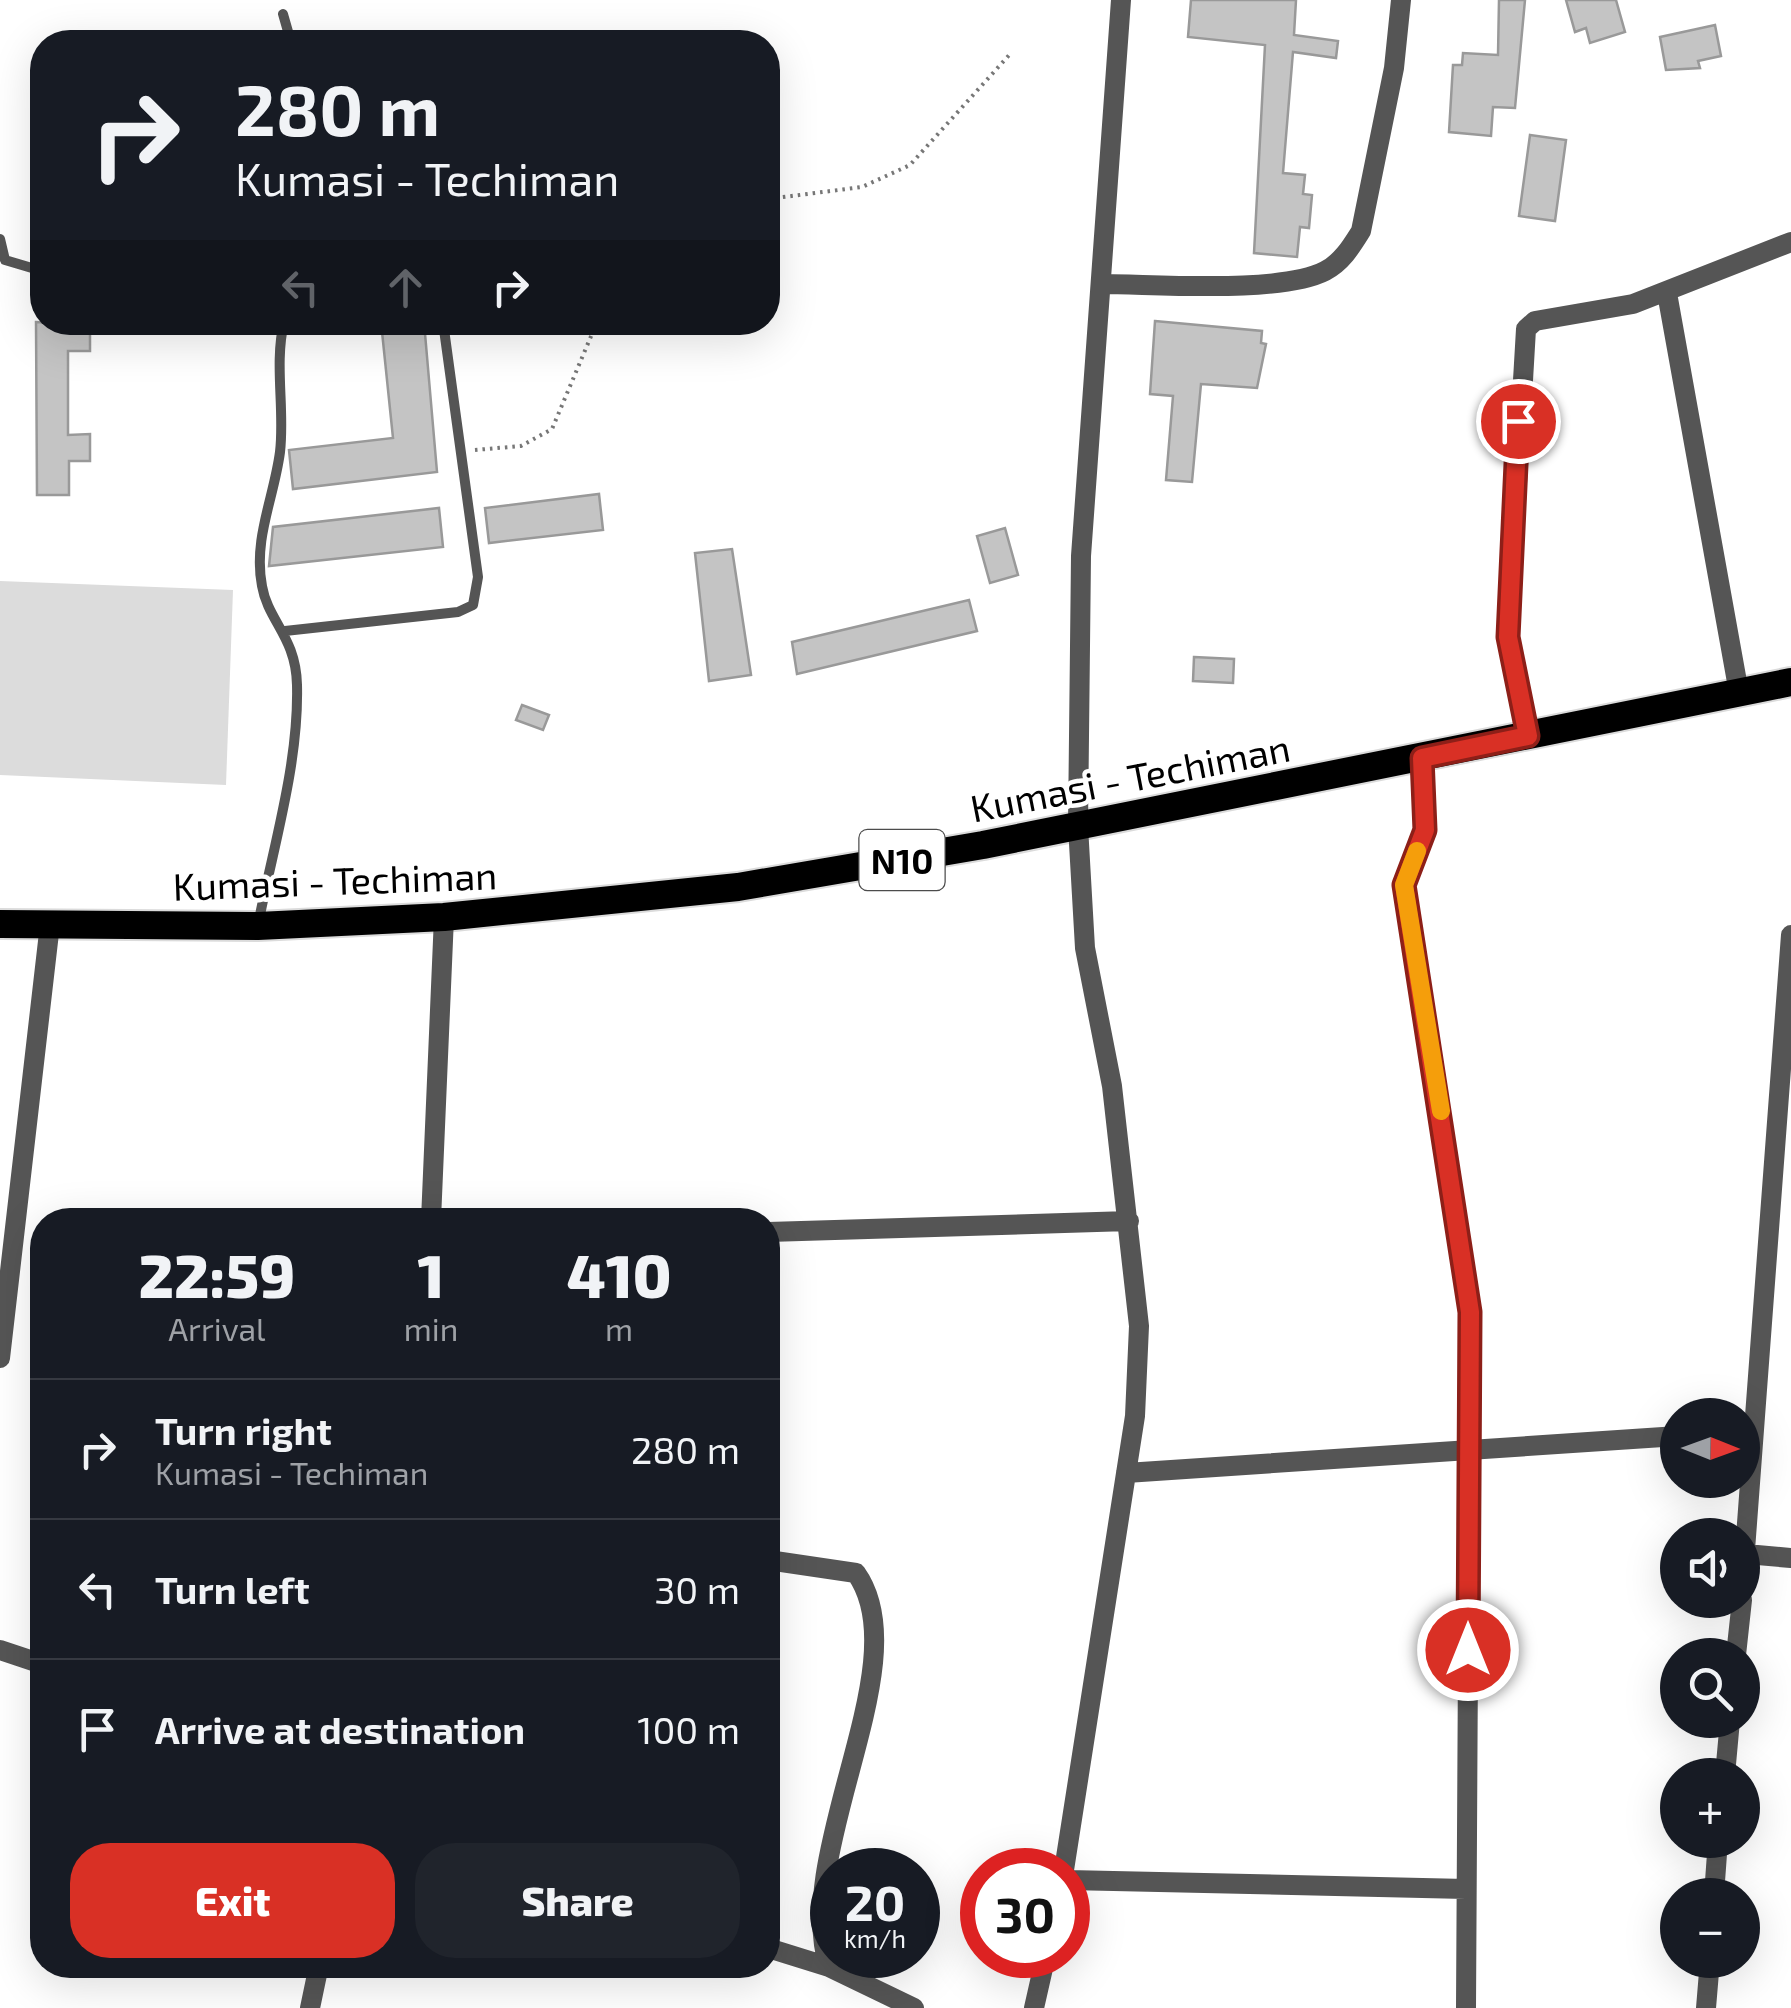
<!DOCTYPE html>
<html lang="en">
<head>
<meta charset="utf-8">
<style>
  :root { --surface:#171b24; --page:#20242c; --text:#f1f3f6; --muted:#9ea1a6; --line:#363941; --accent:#d93025 }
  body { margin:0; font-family:"Exo 2",sans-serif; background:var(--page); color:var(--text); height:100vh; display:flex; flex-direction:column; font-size:38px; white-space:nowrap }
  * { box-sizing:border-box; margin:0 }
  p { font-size:32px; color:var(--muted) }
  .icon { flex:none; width:55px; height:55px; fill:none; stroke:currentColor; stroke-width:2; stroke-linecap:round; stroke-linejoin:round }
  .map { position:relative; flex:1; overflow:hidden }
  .sheet { position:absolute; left:30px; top:1208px; width:750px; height:770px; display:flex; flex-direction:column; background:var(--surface); border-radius:40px; box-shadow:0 10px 40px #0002 }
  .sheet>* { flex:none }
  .hud { position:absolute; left:30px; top:30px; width:750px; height:305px; border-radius:40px; box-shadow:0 10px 40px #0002; background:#171b24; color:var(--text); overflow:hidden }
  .needle { width:65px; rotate:91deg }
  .tools { position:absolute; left:1660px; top:1398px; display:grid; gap:20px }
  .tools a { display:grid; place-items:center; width:100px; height:100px; border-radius:50%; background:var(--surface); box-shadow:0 10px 40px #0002; font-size:50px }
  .speed { position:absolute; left:810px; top:1848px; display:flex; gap:20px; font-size:50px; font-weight:700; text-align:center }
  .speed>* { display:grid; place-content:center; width:130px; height:130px; border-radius:50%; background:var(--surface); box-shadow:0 10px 40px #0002; line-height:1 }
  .speed small { font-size:25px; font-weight:400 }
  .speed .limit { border:15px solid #d22; background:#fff; color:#111 }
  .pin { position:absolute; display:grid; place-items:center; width:85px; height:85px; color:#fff; margin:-42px; border:5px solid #fff; border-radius:50%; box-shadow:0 2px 10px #0007 }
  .me { position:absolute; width:110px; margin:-55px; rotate:0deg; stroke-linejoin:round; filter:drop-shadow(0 0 8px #0008) }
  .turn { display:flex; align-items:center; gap:35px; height:210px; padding:0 40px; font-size:45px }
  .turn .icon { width:130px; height:130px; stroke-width:2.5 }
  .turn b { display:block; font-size:70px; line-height:85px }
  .lanes { display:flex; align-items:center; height:95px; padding:0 40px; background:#0003; justify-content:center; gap:50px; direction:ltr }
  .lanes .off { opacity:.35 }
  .eta { display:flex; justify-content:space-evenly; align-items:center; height:170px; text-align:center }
  .eta b { font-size:60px; font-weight:800; line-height:70px }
  .action { display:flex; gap:20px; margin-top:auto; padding:20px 40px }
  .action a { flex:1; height:115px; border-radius:40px; background:var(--accent); color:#fff; font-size:40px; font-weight:800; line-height:115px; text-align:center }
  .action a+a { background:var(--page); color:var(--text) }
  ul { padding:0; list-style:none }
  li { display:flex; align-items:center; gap:30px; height:140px; padding:0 40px; border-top:2px solid var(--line) }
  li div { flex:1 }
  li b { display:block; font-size:38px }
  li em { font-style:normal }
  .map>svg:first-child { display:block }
</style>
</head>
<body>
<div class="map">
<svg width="1791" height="2008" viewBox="0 0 1791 2008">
  <rect width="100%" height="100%" fill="#fff"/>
  <path fill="#dcdcdc" d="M0,581L233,590L226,785L0,775Z"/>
  <path fill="#c4c4c4" stroke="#999" stroke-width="2.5" d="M1191,0H1296L1294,35L1338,41L1336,58L1293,52L1283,173L1305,175L1303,194L1312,195L1309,228L1300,227L1297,257L1254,253L1265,45L1188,37Z
    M1499,0H1525L1515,108L1493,107L1491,136L1449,132L1453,65H1462L1463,53L1498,55Z
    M1566,0H1616L1625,32L1590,43L1586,28L1575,32Z
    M1715,25L1721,56L1698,61L1700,68L1666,70L1660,37Z
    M1530,135L1566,140L1555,221L1519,216Z
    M1155,321L1262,331L1261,343L1266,344L1257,388L1201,384L1192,482L1166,480L1173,396L1150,394Z
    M36,322L90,325V351H68V435L90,434V461H69V495H37Z
    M381,322H424L437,472L293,489L289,450L393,438Z
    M599,494L603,530L489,543L485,508Z
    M439,508L443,547L269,566L273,527Z
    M1005,528L1018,575L990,583L977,536Z
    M732,549L751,675L709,681L695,553Z
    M969,600L977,631L797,674L792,642Z
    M1194,657L1234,659L1233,683L1193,681Z
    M522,705L549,715L543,730L516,720Z"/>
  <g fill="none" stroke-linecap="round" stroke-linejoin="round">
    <defs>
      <path id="trunk" d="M0,924L258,926L444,917L738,887L983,845L1791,682"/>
    </defs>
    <use href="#trunk" stroke="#dbdbdb" stroke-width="32"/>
    <path stroke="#777" stroke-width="4" stroke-dasharray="2.5 5" stroke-linecap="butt" d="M768,199L862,187L910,165L1011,53
      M475,450L521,446L552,429L597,322"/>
    <path stroke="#555" stroke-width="10" d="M283,14L291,42
      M0,239L5,260L42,271
      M285,631L458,612L473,605L478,577L443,322
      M258,925C273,847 299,764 297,685C296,637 268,621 262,586C253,539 274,498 280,452C285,410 274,364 284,322"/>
    <path stroke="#555" stroke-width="20" d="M1102,284C1156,284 1280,294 1325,271C1342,262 1351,247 1361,231L1394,68L1401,0
      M1667,293L1739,693
      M1528,737L1508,637L1526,329L1535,321L1633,304L1791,242
      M1422,758L1425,831L1404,885L1470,1312L1466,2008
      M431,1220L444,917
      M768,1232L1129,1221
      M0,1358L50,924
      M1126,1473L1678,1436
      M1746,1554L1791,1558
      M768,1560L856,1573C920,1663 792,1851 829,1967
      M1742,1590L1791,935
      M0,1650L42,1664
      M1736,1655L1742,1600
      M1725,1775L1730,1720
      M1064,1870L1135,1416L1139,1326L1112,1086L1085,948L1078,826L1081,556L1121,0
      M1068,1880L1466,1889
      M1714,1895L1718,1840
      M768,1948L829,1967L914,2008
      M310,2008L319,1965
      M1034,2008L1046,1955
      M1706,2008L1710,1960"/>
    <use href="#trunk" stroke="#000" stroke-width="28"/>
  </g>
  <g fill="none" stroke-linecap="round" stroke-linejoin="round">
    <defs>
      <path id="route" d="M1468,1650L1470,1312L1404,885L1425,830L1422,758L1528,736L1508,637L1518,421"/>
    </defs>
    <use href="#route" stroke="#8d1f18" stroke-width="25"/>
    <use href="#route" stroke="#d93025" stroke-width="18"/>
    <path stroke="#f59e0b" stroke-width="18" d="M1417,851L1404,885L1441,1111"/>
  </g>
  <g text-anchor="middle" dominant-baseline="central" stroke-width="9" stroke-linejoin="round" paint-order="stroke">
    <rect fill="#fff" stroke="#4c4c4c" stroke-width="2.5" x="859.5" y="830" width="85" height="60" rx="8"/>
    <g font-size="35" font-weight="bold" fill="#000">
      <text x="902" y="860">N10</text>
    </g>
    <g font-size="38" fill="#000" stroke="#fff">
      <text transform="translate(1130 777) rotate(-11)">Kumasi - Techiman</text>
      <text transform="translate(335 880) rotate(-2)">Kumasi - Techiman</text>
    </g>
  </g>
</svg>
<div class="tools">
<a><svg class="needle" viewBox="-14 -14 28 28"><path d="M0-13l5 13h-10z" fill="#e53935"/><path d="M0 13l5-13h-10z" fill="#9ea1a6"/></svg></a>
<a><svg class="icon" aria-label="sound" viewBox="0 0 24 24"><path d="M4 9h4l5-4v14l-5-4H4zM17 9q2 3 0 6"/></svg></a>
<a><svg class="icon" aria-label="search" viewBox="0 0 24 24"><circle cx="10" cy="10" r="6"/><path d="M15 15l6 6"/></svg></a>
<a>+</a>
<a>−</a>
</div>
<div class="speed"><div>20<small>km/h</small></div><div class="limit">30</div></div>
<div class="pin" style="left:1518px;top:421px;background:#d93025"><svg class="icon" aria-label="arrive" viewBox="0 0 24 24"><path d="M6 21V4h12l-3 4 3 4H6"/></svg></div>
<svg class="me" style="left:1468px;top:1650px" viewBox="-20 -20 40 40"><circle r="17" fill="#d93025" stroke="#fff" stroke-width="3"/><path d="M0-11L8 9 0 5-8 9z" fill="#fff"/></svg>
<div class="hud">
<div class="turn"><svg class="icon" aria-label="right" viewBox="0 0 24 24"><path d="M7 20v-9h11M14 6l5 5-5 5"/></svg><div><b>280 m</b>Kumasi - Techiman</div></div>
<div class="lanes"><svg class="icon off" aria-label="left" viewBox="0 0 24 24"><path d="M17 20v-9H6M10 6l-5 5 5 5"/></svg><svg class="icon off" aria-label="ahead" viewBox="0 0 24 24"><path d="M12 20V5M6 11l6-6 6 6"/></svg><svg class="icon" aria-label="right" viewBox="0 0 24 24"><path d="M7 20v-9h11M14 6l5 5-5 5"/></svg></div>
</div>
<section class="sheet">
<div class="eta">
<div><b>22:59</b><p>Arrival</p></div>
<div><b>1</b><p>min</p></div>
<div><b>410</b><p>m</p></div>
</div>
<ul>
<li><svg class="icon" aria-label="right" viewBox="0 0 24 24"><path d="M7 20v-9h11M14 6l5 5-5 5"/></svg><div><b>Turn right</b><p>Kumasi - Techiman</p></div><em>280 m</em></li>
<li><svg class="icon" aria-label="left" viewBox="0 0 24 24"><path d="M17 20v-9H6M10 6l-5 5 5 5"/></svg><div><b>Turn left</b></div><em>30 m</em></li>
<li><svg class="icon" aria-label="arrive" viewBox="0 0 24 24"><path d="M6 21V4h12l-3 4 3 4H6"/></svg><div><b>Arrive at destination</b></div><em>100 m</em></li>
</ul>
<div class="action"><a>Exit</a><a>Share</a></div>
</section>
</div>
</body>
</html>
